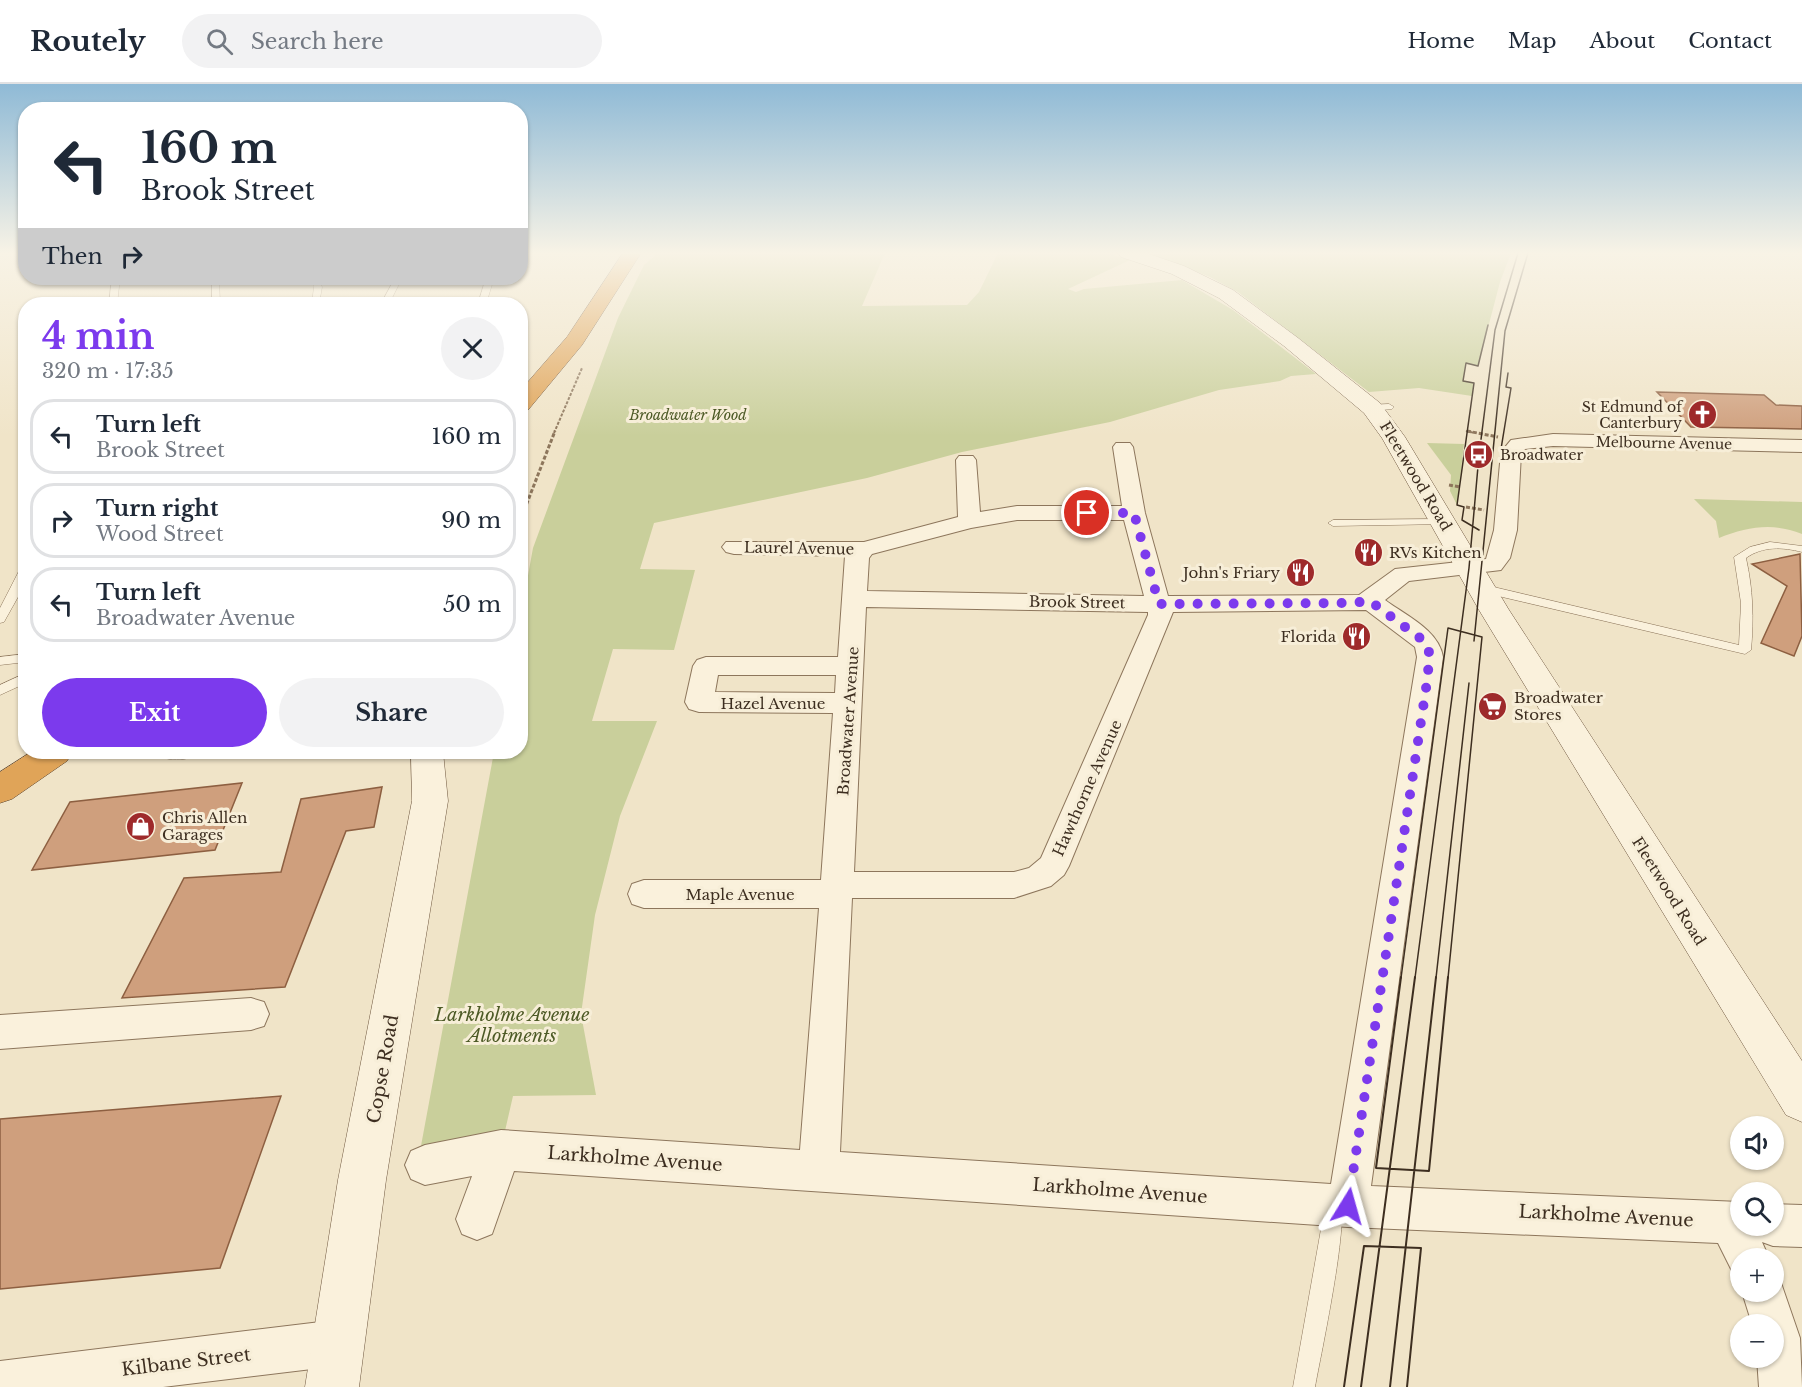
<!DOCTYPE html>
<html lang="en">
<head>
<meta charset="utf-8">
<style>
  :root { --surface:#fff; --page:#f2f2f3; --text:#1f2937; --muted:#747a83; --line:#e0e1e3; --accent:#7c3aed }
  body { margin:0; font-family:"Libre Baskerville",serif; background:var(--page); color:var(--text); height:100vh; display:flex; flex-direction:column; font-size:22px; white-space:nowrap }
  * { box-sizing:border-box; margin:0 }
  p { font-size:20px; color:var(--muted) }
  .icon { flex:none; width:33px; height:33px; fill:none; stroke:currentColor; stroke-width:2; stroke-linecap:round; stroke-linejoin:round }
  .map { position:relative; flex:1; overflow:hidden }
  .side { position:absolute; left:18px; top:213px; width:510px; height:462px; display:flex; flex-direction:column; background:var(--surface); border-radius:24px; box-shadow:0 2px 4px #0004 }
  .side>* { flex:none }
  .hud { position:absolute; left:18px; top:18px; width:510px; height:183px; border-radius:24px; box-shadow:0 2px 4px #0004; background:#fff; color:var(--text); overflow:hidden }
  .buttons { position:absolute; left:1730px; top:1032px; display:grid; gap:12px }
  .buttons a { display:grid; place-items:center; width:54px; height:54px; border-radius:50%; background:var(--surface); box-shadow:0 2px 4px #0004; font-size:30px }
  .pin { position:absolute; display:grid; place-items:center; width:51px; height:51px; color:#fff; margin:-26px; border:3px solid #fff; border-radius:50%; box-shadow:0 2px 6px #0007 }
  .me { position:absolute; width:66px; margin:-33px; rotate:8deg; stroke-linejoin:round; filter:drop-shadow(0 0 4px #0008) }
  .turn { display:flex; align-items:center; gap:21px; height:126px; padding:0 24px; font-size:27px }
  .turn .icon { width:78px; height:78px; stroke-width:2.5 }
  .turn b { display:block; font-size:42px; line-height:51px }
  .then { display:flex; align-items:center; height:57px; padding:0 24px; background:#0003; gap:12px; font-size:22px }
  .round { display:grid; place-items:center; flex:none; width:63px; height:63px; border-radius:32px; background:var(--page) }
  .summary { display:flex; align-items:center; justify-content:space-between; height:102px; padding:0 24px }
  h1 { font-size:36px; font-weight:700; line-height:45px; color:var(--accent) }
  .action { display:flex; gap:12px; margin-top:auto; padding:12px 24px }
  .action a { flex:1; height:69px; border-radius:36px; background:var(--accent); color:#fff; font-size:24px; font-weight:700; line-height:69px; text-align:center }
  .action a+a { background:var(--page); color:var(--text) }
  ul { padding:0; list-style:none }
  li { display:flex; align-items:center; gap:18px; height:75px; margin:0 12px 9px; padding:0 12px; border:3px solid var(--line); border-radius:24px }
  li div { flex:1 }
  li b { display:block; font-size:22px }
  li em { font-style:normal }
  header { display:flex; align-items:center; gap:36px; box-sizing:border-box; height:84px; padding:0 30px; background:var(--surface); border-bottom:2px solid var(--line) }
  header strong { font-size:28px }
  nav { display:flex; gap:33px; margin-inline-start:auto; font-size:21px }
  .search { width:420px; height:54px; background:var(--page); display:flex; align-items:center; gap:15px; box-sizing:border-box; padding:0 21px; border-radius:33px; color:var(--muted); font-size:22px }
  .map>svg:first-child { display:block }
</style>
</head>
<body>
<header>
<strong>Routely</strong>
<div class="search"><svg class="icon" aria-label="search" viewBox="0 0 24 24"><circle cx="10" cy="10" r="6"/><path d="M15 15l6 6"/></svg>Search here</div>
<nav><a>Home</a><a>Map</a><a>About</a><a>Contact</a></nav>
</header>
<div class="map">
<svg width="1802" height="1303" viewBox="0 0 1802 1303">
  <rect width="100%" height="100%" fill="#f0e4c8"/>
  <path fill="#c9cf9b" d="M658,169H885L862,222L967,221L979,208L998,169H1107L1130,176L1068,205L1076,208L1084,205L1182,196L1233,226L1316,290L1291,292L1280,297L1219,306L1110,338L962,368L867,394L654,439L640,485L695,486L674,566L613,565L592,637H657L620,732L595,831L581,930L596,1011L513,1012L502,1060L418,1078L494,668H520L521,530L533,464L618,234L644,181Z
    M1149,169H1511L1500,198L1478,282L1466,280L1463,296L1474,299L1472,312L1419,304L1369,308L1238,208L1210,193Z
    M1427,359L1464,360L1457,421L1450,407L1451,391Z
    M1694,415L1802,418V450C1773,438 1747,443 1719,454L1716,437Z"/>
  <path fill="#cf9f7d" stroke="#8d5f41" stroke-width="1.5" d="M1657,308L1764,311L1776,321L1802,322V345L1691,343Z
    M1800,470L1802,552L1794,572L1761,559L1787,502L1752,480Z
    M242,699L215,766L32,786L70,718Z
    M382,703L374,743L346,747L285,903L122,914L184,794L281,788L301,715Z
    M281,1012L220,1184L0,1205V1035Z"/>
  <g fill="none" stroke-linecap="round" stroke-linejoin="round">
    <defs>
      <path id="lane" d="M112,194H120L117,220H109Z
        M212,194H219L220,220H212Z
        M311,194H318L322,203L319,220L312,219L314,203Z
        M395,194H402L389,220H381Z
        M486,194H494L486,220H478Z
        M1389,320L1394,323L1392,325L1372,327L1367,324L1372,321Z
        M1443,435L1448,438L1447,440L1333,442L1328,439L1333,436Z
        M1770,458L1802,462V468C1782,463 1763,462 1746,474C1753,505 1754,535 1751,566L1745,570L1481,508L1475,504L1481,500L1739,561L1741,519L1734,473L1750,463Z
        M26,482V504H23L4,538L0,539V524L20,485Z
        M26,570V578L0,581V573Z
        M26,589V599L0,611V601Z
        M154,668H199C192,678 161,678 154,668Z
        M1333,1114L1340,1117C1349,1140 1321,1270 1315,1303H1293L1326,1117Z"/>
      <path id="street" d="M1553,350L1802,356V368L1553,362L1525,365L1521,369L1517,446L1510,474L1501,486L1409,497L1385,516C1405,531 1439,546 1443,573L1371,1102L1740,1118V1142H1773V1120L1802,1121V1163L1773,1162L1762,1158L1769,1174H1740V1192L1733,1189L1718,1159L1348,1143L514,1087L492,1150L477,1156L462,1150L456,1135L472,1092L425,1101L411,1095L405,1081L411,1067L425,1061L501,1046L800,1066L819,824H644L632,820L628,810L632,800L644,796H821L833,629L699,628L689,625L685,618L693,582L697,576L706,573H838L845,472L734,470L726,468L722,463L726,458H864L958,433L956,376L959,372H973L976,376L980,428L1017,422H1122L1113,363L1116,359H1130L1133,363L1145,429L1168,512L1359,511L1395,485L1486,475L1494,446L1501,368L1511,356ZM1017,436H1124L1144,512L867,507L869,474L872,470L971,444ZM866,523L1148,528V531L1041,774L1029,784L1014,788H854ZM1366,526L1415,563L1417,573L1331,1100L840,1068L852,814H1014L1051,802L1064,791L1069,782L1173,528ZM718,591H836L835,609L715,608Z
        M251,914L264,918L269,930L264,942L251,946L0,965V931Z
        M1773,1190L1779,1193L1800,1254L1802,1303H1759L1757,1274H1773V1240H1752L1742,1208H1773Z
        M337,1236L353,1243L360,1259L353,1275L337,1282L163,1303H0V1277Z"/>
      <path id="secondary" d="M1118,169H1146L1184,182L1233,206L1298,254L1380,319L1405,353L1509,526L1802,977V1038L1786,1031L1479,526L1382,354L1364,329L1284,262L1219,214L1172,190L1121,173Z
        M411,668H443L448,717L386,1096L359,1303H305L338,1096L412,717Z"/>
      <path id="highway" d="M623,169H641L582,261L528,326L520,328V307L567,253Z
        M31,668H72L67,677L12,715L0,719V688Z"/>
    </defs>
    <use href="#lane" stroke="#8d765c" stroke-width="1"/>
    <use href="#street" stroke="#8d765c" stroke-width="2"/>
    <use href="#secondary" stroke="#6f573f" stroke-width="1"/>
    <use href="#highway" stroke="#5b4430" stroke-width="1"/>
    <path stroke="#8d765c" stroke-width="2" stroke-dasharray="3 1.5" stroke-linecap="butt" d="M1466,347L1475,349
      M554,349L582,284"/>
    <path stroke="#8d765c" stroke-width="3" stroke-dasharray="4 2" stroke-linecap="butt" d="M1467,347L1498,353
      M1449,401L1460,403
      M1466,423L1484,426
      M520,437L555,347"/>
    <use href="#lane" fill="#faf1dc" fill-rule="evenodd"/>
    <use href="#street" fill="#faf1dc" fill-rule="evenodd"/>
    <use href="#secondary" fill="#faf1dc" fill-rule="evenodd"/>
    <use href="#highway" fill="#e0a458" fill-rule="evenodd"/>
    <path stroke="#3d2e20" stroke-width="1.5" d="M1501,365L1511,304L1506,303L1508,289
      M1479,446L1462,436L1464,423L1457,421L1474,299L1463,297L1466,279L1478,282L1488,241
      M1474,557L1505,247L1528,169
      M1401,894L1448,544L1482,553L1448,894
      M1415,894L1469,484L1479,371L1495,246L1518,169
      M1436,894L1469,599"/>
    <path stroke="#3d2e20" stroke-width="2" d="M1401,893L1376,1084L1429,1087L1448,893
      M1344,1303L1364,1162L1421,1164L1407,1303
      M1361,1303L1415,893
      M1390,1303L1436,893"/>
  </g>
  <linearGradient id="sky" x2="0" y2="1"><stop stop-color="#8fbad6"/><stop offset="0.48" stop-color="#f8f3e6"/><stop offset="1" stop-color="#f8f3e6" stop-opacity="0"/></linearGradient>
  <rect width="1802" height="352" fill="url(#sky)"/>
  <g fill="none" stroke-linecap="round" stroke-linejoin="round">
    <path stroke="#7c3aed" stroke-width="10" stroke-dasharray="0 18" d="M1087,429H1134L1159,520L1351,519L1370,517L1424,557L1429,565L1428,591L1348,1122"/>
  </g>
  <defs>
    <symbol id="church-disc" viewBox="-11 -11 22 22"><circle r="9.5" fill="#9e2a2b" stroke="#f7eed8"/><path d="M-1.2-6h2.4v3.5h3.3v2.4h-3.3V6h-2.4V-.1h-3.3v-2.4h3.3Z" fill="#fff"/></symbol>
    <symbol id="bus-disc" viewBox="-11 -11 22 22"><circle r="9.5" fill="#9e2a2b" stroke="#f7eed8"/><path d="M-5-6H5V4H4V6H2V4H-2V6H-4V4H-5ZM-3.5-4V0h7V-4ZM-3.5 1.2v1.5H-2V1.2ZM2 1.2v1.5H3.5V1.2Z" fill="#fff"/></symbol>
    <symbol id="restaurant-disc" viewBox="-11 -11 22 22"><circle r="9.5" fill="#9e2a2b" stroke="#f7eed8"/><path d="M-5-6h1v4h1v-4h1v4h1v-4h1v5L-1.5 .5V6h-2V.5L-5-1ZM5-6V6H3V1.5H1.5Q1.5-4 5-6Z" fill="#fff"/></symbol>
    <symbol id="supermarket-disc" viewBox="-11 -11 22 22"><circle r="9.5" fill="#9e2a2b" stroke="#f7eed8"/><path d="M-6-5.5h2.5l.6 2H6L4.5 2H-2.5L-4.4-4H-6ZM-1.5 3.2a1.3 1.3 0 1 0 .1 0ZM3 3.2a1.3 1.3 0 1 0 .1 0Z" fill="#fff"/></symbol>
    <symbol id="shop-disc" viewBox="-11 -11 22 22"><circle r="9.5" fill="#9e2a2b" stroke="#f7eed8"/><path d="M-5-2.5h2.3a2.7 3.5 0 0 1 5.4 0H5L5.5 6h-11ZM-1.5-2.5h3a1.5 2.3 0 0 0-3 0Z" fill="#fff"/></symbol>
  </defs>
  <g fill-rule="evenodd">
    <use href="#church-disc" x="1686" y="314" width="33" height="33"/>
    <use href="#bus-disc" x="1462" y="354" width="33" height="33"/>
    <use href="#restaurant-disc" x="1352" y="452" width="33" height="33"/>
    <use href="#restaurant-disc" x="1284" y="472" width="33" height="33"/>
    <use href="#restaurant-disc" x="1340" y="536" width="33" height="33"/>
    <use href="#supermarket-disc" x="1476" y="606" width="33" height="33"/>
    <use href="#shop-disc" x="124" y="726" width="33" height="33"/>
  </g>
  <g text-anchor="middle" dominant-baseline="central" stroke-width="6" stroke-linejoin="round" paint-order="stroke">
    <g font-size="14" fill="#3d2e20" stroke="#f7eed8" text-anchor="end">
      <text x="1682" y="323">St Edmund of<tspan x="1682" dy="16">Canterbury</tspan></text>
      <text x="1500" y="371" text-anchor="start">Broadwater</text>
    </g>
    <g font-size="14" font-style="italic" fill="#4d5a26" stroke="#f7eed8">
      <text x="688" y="331">Broadwater Wood</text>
    </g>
    <g font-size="14" fill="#3d2e20" stroke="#f7eed8">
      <text transform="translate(1664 359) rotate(1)">Melbourne Avenue</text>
    </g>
    <g font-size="15" fill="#3d2e20" stroke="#f7eed8">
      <text transform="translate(1416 392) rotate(59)">Fleetwood Road</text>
      <text transform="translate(799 464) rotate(1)">Laurel Avenue</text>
      <text transform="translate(1077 518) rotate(1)">Brook Street</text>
      <text x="773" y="619">Hazel Avenue</text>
      <text transform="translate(848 637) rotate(-86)">Broadwater Avenue</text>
      <text transform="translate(1087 704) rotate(-66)">Hawthorne Avenue</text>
      <text transform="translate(1669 807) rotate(58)">Fleetwood Road</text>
      <text x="740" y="810">Maple Avenue</text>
    </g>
    <g font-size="15" fill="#3d2e20" stroke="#f7eed8" text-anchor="start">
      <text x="1389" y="468">RVs Kitchen</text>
      <text x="1280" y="488" text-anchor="end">John's Friary</text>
      <text x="1336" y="552" text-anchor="end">Florida</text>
      <text x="1514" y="613">Broadwater<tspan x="1514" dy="17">Stores</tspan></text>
      <text x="162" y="733">Chris Allen<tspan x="162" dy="17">Garages</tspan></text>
    </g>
    <g font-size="18" font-style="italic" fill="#4d5a26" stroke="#f7eed8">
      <text x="512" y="931">Larkholme Avenue<tspan x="512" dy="21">Allotments</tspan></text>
    </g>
    <g font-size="18" fill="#3d2e20" stroke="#f7eed8">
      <text transform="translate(383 985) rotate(-80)">Copse Road</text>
      <text transform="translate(635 1075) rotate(4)">Larkholme Avenue</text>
      <text transform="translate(1120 1107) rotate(4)">Larkholme Avenue</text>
      <text transform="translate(1606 1132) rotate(3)">Larkholme Avenue</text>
      <text transform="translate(186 1278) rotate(-7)">Kilbane Street</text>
    </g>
  </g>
</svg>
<div class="buttons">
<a><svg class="icon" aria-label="sound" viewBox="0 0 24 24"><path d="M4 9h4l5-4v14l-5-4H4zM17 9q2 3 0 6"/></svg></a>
<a><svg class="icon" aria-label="search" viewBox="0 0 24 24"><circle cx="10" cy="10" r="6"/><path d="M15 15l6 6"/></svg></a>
<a>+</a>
<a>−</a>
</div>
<div class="pin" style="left:1087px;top:429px;background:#d93025"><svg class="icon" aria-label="arrive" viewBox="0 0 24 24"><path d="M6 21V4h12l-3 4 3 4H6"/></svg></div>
<svg class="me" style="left:1348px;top:1122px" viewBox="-20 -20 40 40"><path d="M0-17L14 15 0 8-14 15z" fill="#7c3aed" stroke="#fff" stroke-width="4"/></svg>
<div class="hud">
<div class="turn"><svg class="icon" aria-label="left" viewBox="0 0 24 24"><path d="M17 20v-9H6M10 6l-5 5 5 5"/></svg><div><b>160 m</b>Brook Street</div></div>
<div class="then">Then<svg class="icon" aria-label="right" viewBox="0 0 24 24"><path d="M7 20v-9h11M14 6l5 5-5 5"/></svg></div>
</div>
<section class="side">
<div class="summary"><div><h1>4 min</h1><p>320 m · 17:35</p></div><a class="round"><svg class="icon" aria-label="close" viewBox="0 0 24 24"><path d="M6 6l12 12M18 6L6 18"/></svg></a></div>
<ul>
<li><svg class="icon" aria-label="left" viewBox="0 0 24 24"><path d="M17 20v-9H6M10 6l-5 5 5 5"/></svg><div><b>Turn left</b><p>Brook Street</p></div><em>160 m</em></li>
<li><svg class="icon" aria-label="right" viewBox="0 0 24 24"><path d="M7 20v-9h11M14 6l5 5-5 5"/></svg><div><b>Turn right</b><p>Wood Street</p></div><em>90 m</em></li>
<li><svg class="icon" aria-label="left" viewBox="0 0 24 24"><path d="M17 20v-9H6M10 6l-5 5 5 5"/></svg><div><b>Turn left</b><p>Broadwater Avenue</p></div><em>50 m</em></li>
</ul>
<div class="action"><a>Exit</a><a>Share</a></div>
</section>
</div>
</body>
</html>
